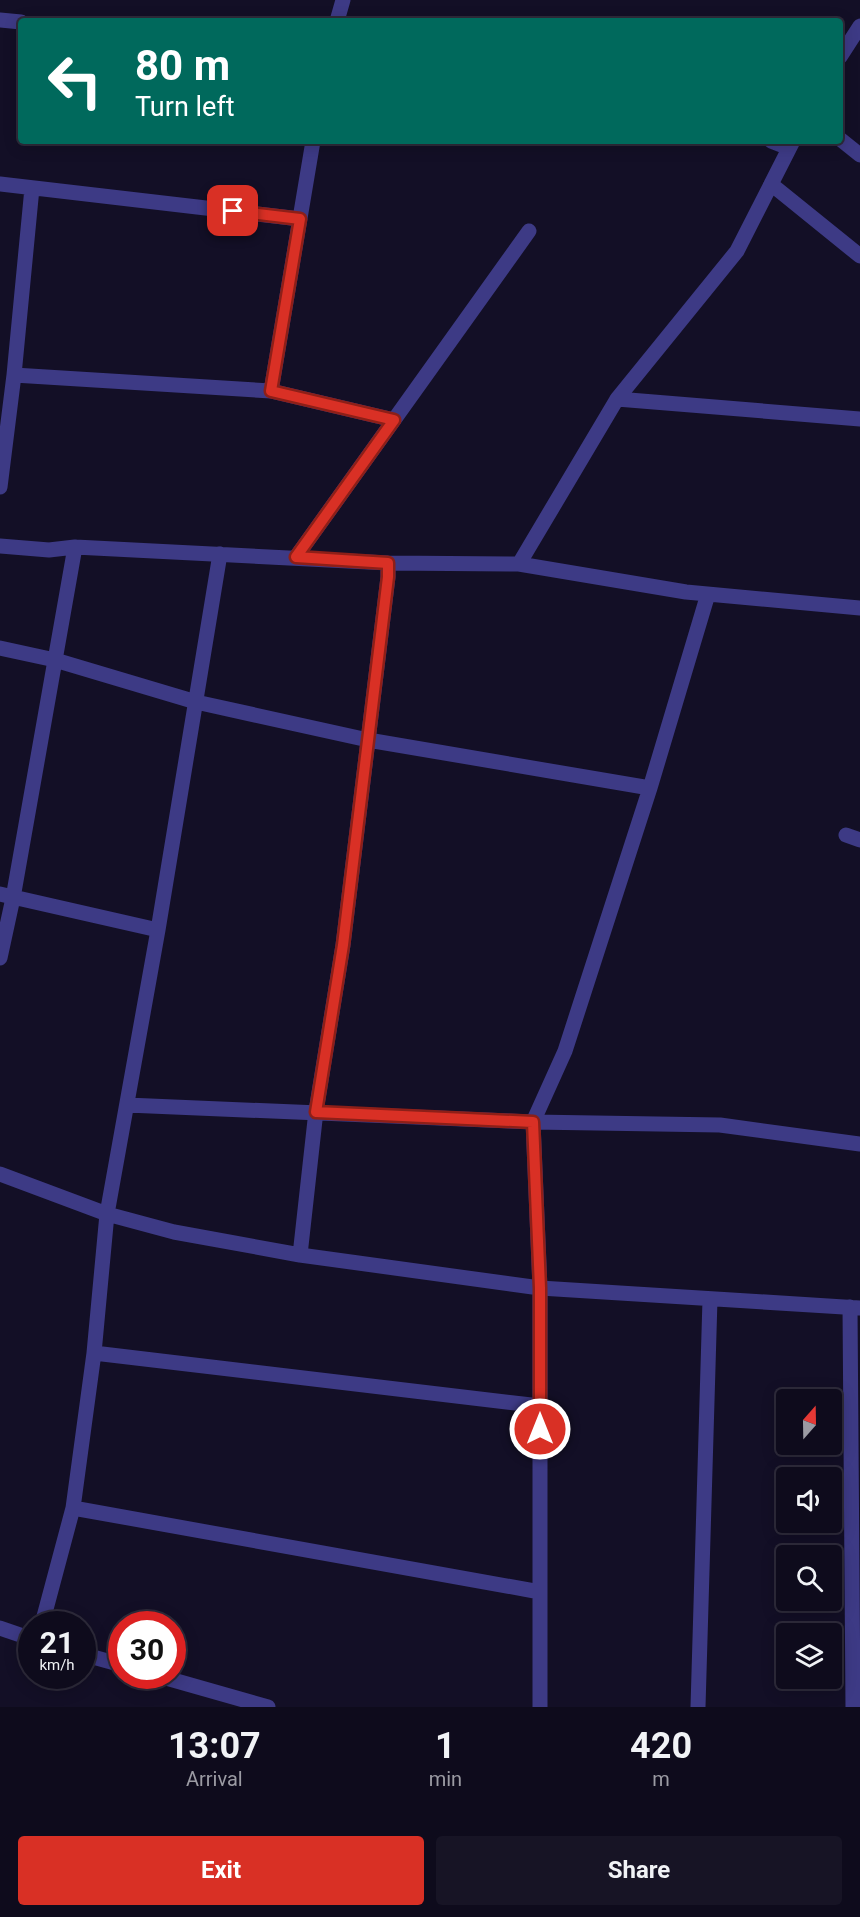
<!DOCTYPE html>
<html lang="en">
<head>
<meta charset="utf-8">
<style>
  :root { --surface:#0e0b1c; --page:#171425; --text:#f1f3f6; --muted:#9b9ba3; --line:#2e2b3b; --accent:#d93025 }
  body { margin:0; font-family:Roboto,sans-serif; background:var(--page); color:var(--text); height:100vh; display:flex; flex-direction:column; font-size:22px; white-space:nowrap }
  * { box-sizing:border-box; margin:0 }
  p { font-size:20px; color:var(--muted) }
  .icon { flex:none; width:33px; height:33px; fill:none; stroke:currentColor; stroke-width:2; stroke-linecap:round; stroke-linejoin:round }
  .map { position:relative; height:1707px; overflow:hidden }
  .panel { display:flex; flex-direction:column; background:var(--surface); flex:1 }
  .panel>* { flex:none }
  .top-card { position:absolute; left:18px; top:18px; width:825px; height:126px; border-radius:6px; box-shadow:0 3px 15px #0003,0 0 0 2px var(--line); background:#00695c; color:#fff; overflow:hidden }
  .needle { width:39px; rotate:20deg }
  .controls { position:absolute; left:776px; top:1389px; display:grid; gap:12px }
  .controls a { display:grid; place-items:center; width:66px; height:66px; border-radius:6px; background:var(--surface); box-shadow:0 3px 15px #0003,0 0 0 2px var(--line); font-size:30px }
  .speed { position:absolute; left:18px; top:1611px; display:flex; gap:12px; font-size:30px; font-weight:700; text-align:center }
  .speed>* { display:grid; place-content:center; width:78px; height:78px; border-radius:50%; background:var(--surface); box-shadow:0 3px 15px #0003,0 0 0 2px var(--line); line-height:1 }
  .speed small { font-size:15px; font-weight:400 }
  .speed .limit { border:9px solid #d22; background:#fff; color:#111 }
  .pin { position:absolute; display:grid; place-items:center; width:51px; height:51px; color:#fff; margin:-26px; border-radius:12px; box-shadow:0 3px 9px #0006 }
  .me { position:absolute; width:66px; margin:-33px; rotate:0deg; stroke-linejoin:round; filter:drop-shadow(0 0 4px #0008) }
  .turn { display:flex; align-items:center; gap:21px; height:126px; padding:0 18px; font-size:27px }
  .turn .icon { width:78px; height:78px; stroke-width:2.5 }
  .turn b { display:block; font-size:42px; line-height:51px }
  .eta { display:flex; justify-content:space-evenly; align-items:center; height:102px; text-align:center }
  .eta b { font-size:36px; font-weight:700; line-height:42px }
  .button { display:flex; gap:12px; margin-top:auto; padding:12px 18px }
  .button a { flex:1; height:69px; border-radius:6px; background:var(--accent); color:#fff; font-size:24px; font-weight:700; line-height:69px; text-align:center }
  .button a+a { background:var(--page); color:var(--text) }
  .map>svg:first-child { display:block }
</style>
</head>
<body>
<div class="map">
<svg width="860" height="1707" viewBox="0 0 860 1707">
  <rect width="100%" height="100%" fill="#130f26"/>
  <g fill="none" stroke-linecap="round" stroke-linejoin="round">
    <path stroke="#3d3a85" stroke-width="15" d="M0,20L21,22
      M337,21L343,0
      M840,57L860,26
      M840,139L860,155
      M771,141L789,148
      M0,184L300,219
      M771,184L860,256
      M14,375L32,188
      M271,391L394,420
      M617,399L860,419
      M0,487L14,375L271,391L313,141
      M0,546L49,550L75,547L388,563L519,564L617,399L737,251L793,141
      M296,557L529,231
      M519,564L686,592L860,608
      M0,648L55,660L196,702L368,740L650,788
      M846,835L860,840
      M0,894L158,930
      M0,958L13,898L75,547
      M127,1105L533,1122L720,1125L860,1144
      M0,1174L107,1214L174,1232L300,1255L540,1288L860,1308
      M300,1255L316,1111L343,945L388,577V563
      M850,1307L853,1707
      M94,1353L540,1406
      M73,1508L540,1592
      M42,1624L73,1508L94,1353L107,1214L158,930L220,554
      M0,1628L32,1639
      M82,1654L122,1665
      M159,1676L268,1707
      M540,1707V1288L533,1122L565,1051L650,788L708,594
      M698,1707L710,1299"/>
  </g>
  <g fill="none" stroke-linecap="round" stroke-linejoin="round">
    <defs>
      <path id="route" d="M233,211L300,219L271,391L394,420L296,557L388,563V577L343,945L316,1112L533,1122L540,1288V1429"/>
    </defs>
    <use href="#route" stroke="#8d1f18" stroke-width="15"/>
    <use href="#route" stroke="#d93025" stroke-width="10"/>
  </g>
</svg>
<div class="controls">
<a><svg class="needle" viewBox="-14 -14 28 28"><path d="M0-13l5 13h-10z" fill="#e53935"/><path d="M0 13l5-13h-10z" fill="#9b9ba3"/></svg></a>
<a><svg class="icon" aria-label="sound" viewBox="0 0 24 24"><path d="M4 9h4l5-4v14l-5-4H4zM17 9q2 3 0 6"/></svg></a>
<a><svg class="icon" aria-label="search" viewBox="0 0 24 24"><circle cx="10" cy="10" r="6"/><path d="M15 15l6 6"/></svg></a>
<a><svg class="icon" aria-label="layers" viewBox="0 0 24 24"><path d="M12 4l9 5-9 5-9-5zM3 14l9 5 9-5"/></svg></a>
</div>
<div class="speed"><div>21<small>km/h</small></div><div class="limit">30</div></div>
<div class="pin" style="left:233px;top:211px;background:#d93025"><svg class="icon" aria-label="arrive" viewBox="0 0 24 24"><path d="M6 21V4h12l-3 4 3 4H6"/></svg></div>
<svg class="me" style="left:540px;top:1429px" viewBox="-20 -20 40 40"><circle r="17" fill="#d93025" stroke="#fff" stroke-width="3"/><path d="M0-11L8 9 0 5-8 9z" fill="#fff"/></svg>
<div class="top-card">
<div class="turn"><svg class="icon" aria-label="left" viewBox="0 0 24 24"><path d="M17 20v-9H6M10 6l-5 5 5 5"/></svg><div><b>80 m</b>Turn left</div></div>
</div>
</div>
<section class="panel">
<div class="eta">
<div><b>13:07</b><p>Arrival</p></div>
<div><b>1</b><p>min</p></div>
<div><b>420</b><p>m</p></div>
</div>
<div class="button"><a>Exit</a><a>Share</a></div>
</section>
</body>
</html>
